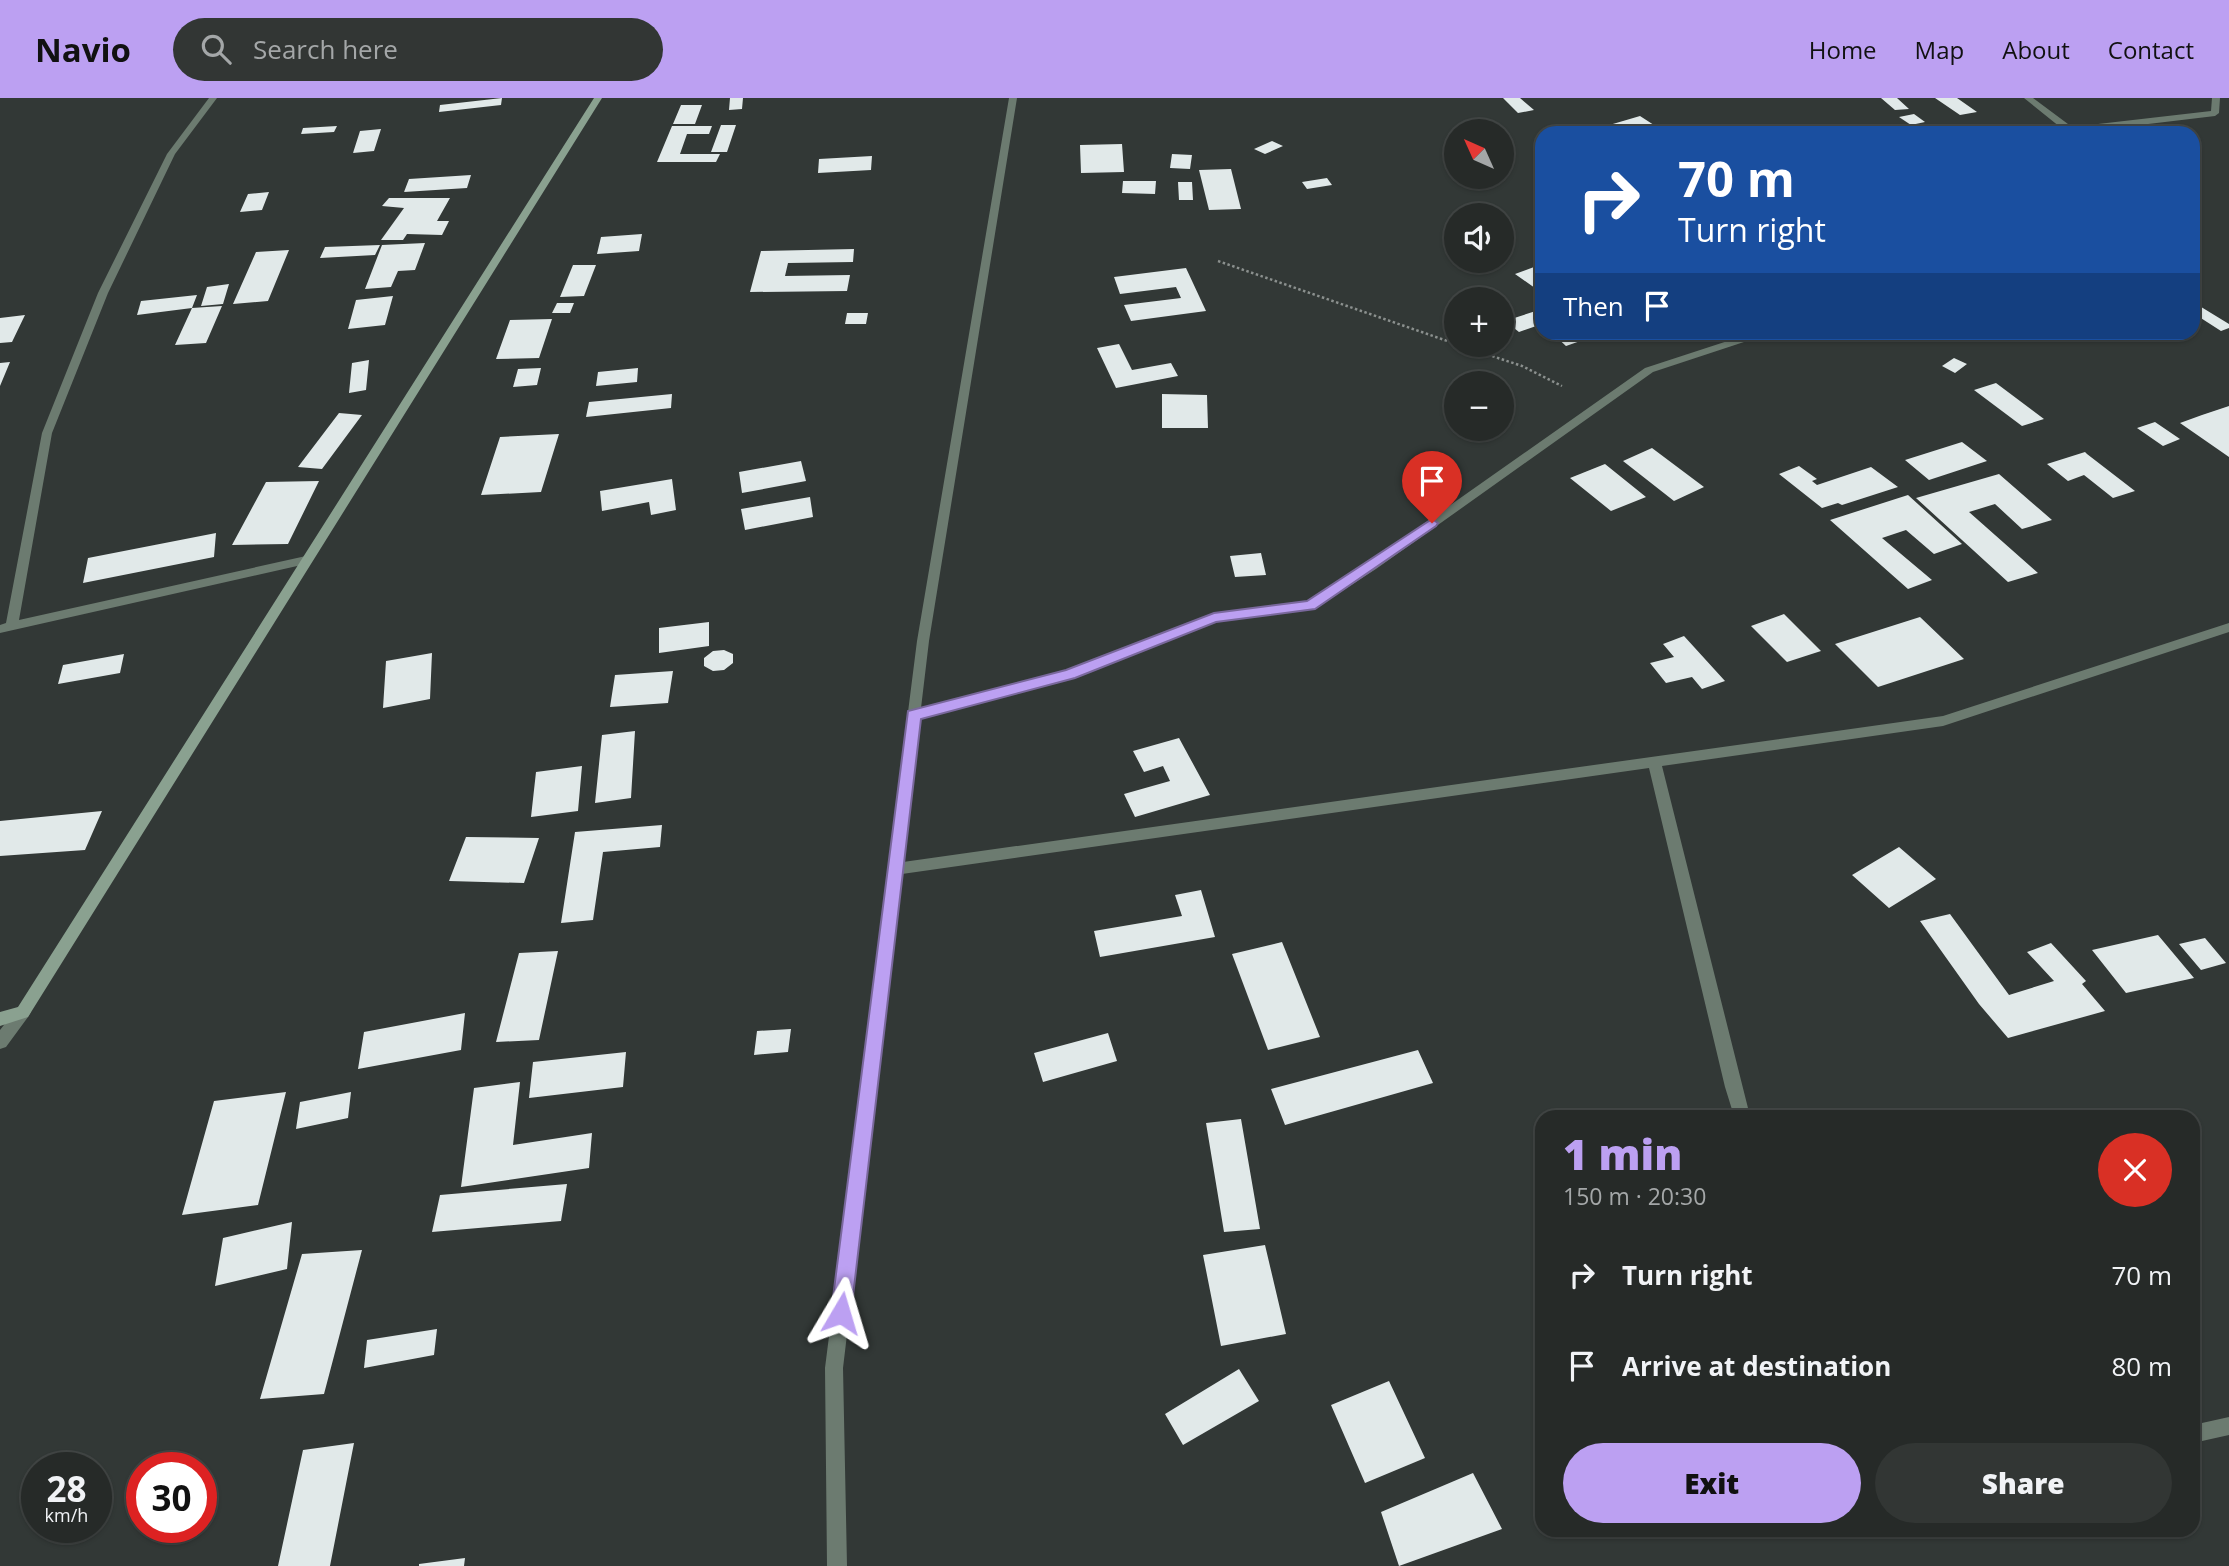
<!DOCTYPE html>
<html lang="en">
<head>
<meta charset="utf-8">
<style>
  :root { --surface:#262a28; --page:#323634; --text:#f1f3f6; --muted:#a4a7a8; --line:#424645; --accent:#bca0f2 }
  body { margin:0; font-family:"Open Sans",sans-serif; background:var(--page); color:var(--text); height:100vh; display:flex; flex-direction:column; font-size:26px; white-space:nowrap }
  * { box-sizing:border-box; margin:0 }
  p { font-size:23px; color:var(--muted) }
  .icon { flex:none; width:38px; height:38px; fill:none; stroke:currentColor; stroke-width:2; stroke-linecap:round; stroke-linejoin:round }
  .map { position:relative; flex:1; overflow:hidden }
  .sheet { position:absolute; left:1535px; top:1012px; width:665px; height:427px; display:flex; flex-direction:column; background:var(--surface); border-radius:21px; box-shadow:0 2px 5px #0004,0 0 0 2px var(--line) }
  .sheet>* { flex:none }
  .hud { position:absolute; left:1535px; top:28px; width:665px; height:214px; border-radius:21px; box-shadow:0 2px 5px #0004,0 0 0 2px var(--line); background:#1a4fa0; color:#fff; overflow:hidden }
  .needle { width:46px; rotate:315deg }
  .controls { position:absolute; left:1444px; top:21px; display:grid; gap:14px }
  .controls a { display:grid; place-items:center; width:70px; height:70px; border-radius:50%; background:var(--surface); box-shadow:0 2px 5px #0004,0 0 0 2px var(--line); font-size:35px }
  .speed { position:absolute; left:21px; top:1354px; display:flex; gap:14px; font-size:35px; font-weight:700; text-align:center }
  .speed>* { display:grid; place-content:center; width:91px; height:91px; border-radius:50%; background:var(--surface); box-shadow:0 2px 5px #0004,0 0 0 2px var(--line); line-height:1 }
  .speed small { font-size:18px; font-weight:400 }
  .speed .limit { border:10px solid #d22; background:#fff; color:#111 }
  .pin { position:absolute; display:grid; place-items:center; width:60px; height:60px; color:#fff; margin:-72px -30px; border-radius:50% 50% 50% 0; rotate:-45deg; box-shadow:0 0 7px #0007 }
  .pin .icon { rotate:45deg }
  .me { position:absolute; width:77px; margin:-38px; rotate:7deg; stroke-linejoin:round; filter:drop-shadow(0 0 5px #0008) }
  .turn { display:flex; align-items:center; gap:24px; height:147px; padding:0 28px; font-size:32px }
  .turn .icon { width:91px; height:91px; stroke-width:2.5 }
  .turn b { display:block; font-size:49px; line-height:60px }
  .then { display:flex; align-items:center; height:66px; padding:0 28px; background:#0003; gap:14px; font-size:26px }
  .round { display:grid; place-items:center; flex:none; width:74px; height:74px; border-radius:37px; background:var(--page) }
  .headline { display:flex; align-items:center; justify-content:space-between; height:119px; padding:0 28px }
  h1 { font-size:42px; font-weight:800; line-height:52px; color:var(--accent) }
  .button { display:flex; gap:14px; margin-top:auto; padding:14px 28px }
  .button a { flex:1; height:80px; border-radius:42px; background:var(--accent); color:#111; font-size:28px; font-weight:800; line-height:80px; text-align:center }
  .button a+a { background:var(--page); color:var(--text) }
  ul { padding:0; list-style:none }
  li { display:flex; align-items:center; gap:21px; height:91px; padding:0 28px }
  li div { flex:1 }
  li b { display:block; font-size:26px }
  li em { font-style:normal }
  header { display:flex; align-items:center; gap:42px; box-sizing:border-box; height:98px; padding:0 35px; background:var(--accent); color:#111 }
  header strong { font-size:33px }
  nav { display:flex; gap:38px; margin-inline-start:auto; font-size:24px }
  .search { width:490px; height:63px; background:var(--page); display:flex; align-items:center; gap:18px; box-sizing:border-box; padding:0 24px; border-radius:38px; color:var(--muted); font-size:26px }
  .map>svg:first-child { display:block }
</style>
</head>
<body>
<header>
<strong>Navio</strong>
<div class="search"><svg class="icon" aria-label="search" viewBox="0 0 24 24"><circle cx="10" cy="10" r="6"/><path d="M15 15l6 6"/></svg>Search here</div>
<nav><a>Home</a><a>Map</a><a>About</a><a>Contact</a></nav>
</header>
<div class="map">
<svg width="2229" height="1468" viewBox="0 0 2229 1468">
  <rect width="100%" height="100%" fill="#323836"/>
  <path fill="#e1e9e9" d="M502,0L501,7L439,14L440,7Z
    M730,0H743L742,11L729,12Z
    M1503,0H1520L1534,12L1518,15Z
    M1881,0H1897L1909,11L1895,12Z
    M1935,0H1957L1977,14L1960,17Z
    M681,7H702L695,26H673Z
    M1914,16L1925,24L1911,27L1899,19Z
    M1640,18L1657,29L1638,35L1589,33Z
    M721,27H736L727,54H711Z
    M337,28L334,34L301,36L303,30Z
    M672,28H712L709,36H687L680,56H720L716,64H657Z
    M381,31L374,53L353,55L360,33Z
    M1272,43L1283,48L1265,56L1254,51Z
    M1122,46L1124,74L1081,75L1080,47Z
    M1172,56L1192,57L1190,71L1170,70Z
    M872,58L871,72L818,75L819,61Z
    M1231,71L1241,111L1209,112L1199,72Z
    M471,77L467,90L404,94L409,81Z
    M1327,80L1332,87L1307,91L1302,84Z
    M1123,83H1156L1155,96L1122,95Z
    M1178,84H1192L1193,102H1179Z
    M269,94L262,112L240,114L248,96Z
    M389,100H450L437,123H449L442,137L407,136L403,142H381L404,110L382,108Z
    M642,136L639,153L597,156L601,139Z
    M425,145L415,172L398,173L391,189L365,191L382,147Z
    M380,147L375,157L320,160L325,149Z
    M854,151L853,164L788,165L785,178L850,177L847,193L750,194L761,153Z
    M289,152L268,203L233,206L256,154Z
    M1542,166V195L1515,176Z
    M573,167H596L584,198L560,199Z
    M1186,170L1206,213L1131,223L1124,207L1181,200L1176,189L1120,196L1114,179Z
    M229,186L223,206L201,208L207,189Z
    M197,197L192,210L137,217L141,203Z
    M393,198L385,227L348,231L356,202Z
    M2193,204L2229,226V230L2221,233L2193,215Z
    M557,205H574L570,215H552Z
    M222,208L206,245L175,247L192,210Z
    M1542,211V226L1519,234L1505,223Z
    M847,215H868L866,226H845Z
    M25,217L12,244L0,245V220Z
    M552,221L539,260L496,261L510,222Z
    M1551,234H1577L1586,241L1566,248Z
    M1119,246L1132,272L1171,265L1178,278L1116,290L1097,250Z
    M1954,260L1967,266L1955,275L1942,268Z
    M369,262L366,292L349,295L352,265Z
    M10,264L0,288V265Z
    M541,270L537,287L513,289L518,271Z
    M638,270L637,284L596,288L598,274Z
    M1996,285L2044,321L2022,328L1974,292Z
    M672,296L671,310L586,319L589,304Z
    M1162,296L1207,297L1208,330H1162Z
    M2229,308V359L2180,325L2202,317Z
    M339,315L362,317L322,371L298,369Z
    M2155,324L2180,341L2163,348L2137,330Z
    M559,336L541,394L481,397L500,339Z
    M1962,344L1987,363L1929,382L1905,362Z
    M1652,350L1704,389L1674,403L1623,363Z
    M2085,354L2087,356L2135,393L2113,400L2084,377L2068,383L2047,366Z
    M801,363L806,383L742,395L739,374Z
    M1605,366L1646,399L1611,413L1570,380Z
    M1799,368L1817,381L1812,383L1817,387L1871,369L1898,389L1842,407L1838,405L1822,410L1779,376Z
    M1999,376L2052,422L2022,431L1995,406L1969,414L2038,475L2008,484L1916,400Z
    M672,381L676,412L651,417L649,404L602,413L600,393Z
    M319,383L288,446L232,447L266,384Z
    M1908,397L1962,446L1934,456L1906,432L1882,440L1932,482L1908,491L1830,422Z
    M810,399L813,419L745,432L741,411Z
    M216,435L214,459L83,485L88,460Z
    M1261,455L1266,477L1235,479L1230,458Z
    M1784,516L1821,553L1787,564L1751,528Z
    M1920,519L1964,561L1878,589L1835,546Z
    M709,524V548L659,555V530Z
    M1684,538L1725,583L1702,591L1692,579L1666,585L1650,565L1674,559L1663,546Z
    M724,552L733,556V565L724,572L713,573L704,568V560L713,553Z
    M432,555L430,601L383,610L386,563Z
    M124,556L120,575L58,586L63,567Z
    M673,573L668,605L610,609L615,577Z
    M635,633L631,700L595,705L602,637Z
    M1179,640L1210,697L1135,719L1124,696L1170,683L1163,668L1144,674L1133,653Z
    M582,668L578,713L531,719L536,674Z
    M102,713L85,752L0,758V723Z
    M662,727L660,749L603,754L593,822L561,825L575,734Z
    M466,739L539,740L524,785L449,783Z
    M1899,749L1936,781L1889,810L1852,777Z
    M1201,792L1215,839L1100,859L1094,833L1182,818L1175,797Z
    M1950,816L2009,897L2054,883L2027,854L2051,845L2086,883L2082,886L2105,913L2008,940L1979,906L1920,823Z
    M2158,837L2194,880L2126,895L2092,852Z
    M2205,840L2226,865L2201,872L2179,846Z
    M1282,844L1320,939L1268,952L1232,856Z
    M558,853L539,942L496,944L519,855Z
    M465,915L461,952L358,971L364,934Z
    M791,931L788,954L754,957L757,933Z
    M1108,935L1117,963L1043,984L1034,955Z
    M1418,952L1433,985L1285,1027L1271,991Z
    M626,954L623,989L529,1000L533,964Z
    M520,984L513,1047L592,1035L589,1070L461,1089L474,990Z
    M286,994L258,1107L182,1117L214,1003Z
    M351,994L348,1020L296,1031L300,1004Z
    M1241,1021L1260,1131L1224,1134L1206,1025Z
    M567,1086L561,1123L432,1134L440,1097Z
    M292,1124L287,1171L215,1188L223,1140Z
    M1265,1147L1286,1236L1221,1248L1203,1157Z
    M362,1152L324,1296L260,1301L302,1156Z
    M437,1231L434,1257L364,1270L367,1242Z
    M1239,1271L1259,1303L1183,1347L1165,1316Z
    M1389,1283L1425,1360L1365,1385L1331,1307Z
    M354,1345L330,1468H278L303,1352Z
    M1473,1375L1502,1431L1399,1468L1381,1414Z
    M465,1460L464,1468H419V1466Z"/>
  <g fill="none" stroke-linecap="round" stroke-linejoin="round">
    <path stroke="#8b908e" stroke-width="2.5" stroke-dasharray="2.5 2.5" stroke-linecap="butt" d="M1218,163L1456,246
      M1459,247L1522,268L1562,288"/>
    <path fill="#6c7b70" fill-rule="evenodd" d="M209,0H217L175,56L108,195L52,335L19,522L306,458L312,462L306,466L0,535V527L6,525L42,335L98,195L167,56Z
      M1009,0H1017L929,543L921,610L1067,572L1214,516L1307,504L1368,465L1645,270L1746,237L1797,234L1747,243L1653,274L1376,471L1314,511L1216,524L1075,579L920,620L903,764L1943,618L2229,525V534L1943,628L1662,668L1750,1018H1734L1725,989L1649,670L902,776L843,1270L847,1468H827L825,1270L917,543Z
      M2024,0H2033L2072,29L2211,13L2212,0H2220L2219,15L2215,18L2073,35H2065V33Z
      M23,907L28,909L31,914L28,919L6,949L0,951V932L18,909Z
      M2229,1319V1337L2193,1345V1327Z"/>
    <path fill="#8aa190" fill-rule="evenodd" d="M594,0H602L28,919L0,928V914L18,909Z"/>
  </g>
  <path fill="#bca0f2" stroke="#7a689d" stroke-width="2" d="M1432,421L1438,425L1436,428L1315,511L1216,524L1075,580L921,621L851,1215L848,1222L841,1225L834,1222L831,1215L908,613L1066,572L1214,515L1307,503Z"/>
</svg>
<div class="controls">
<a><svg class="needle" viewBox="-14 -14 28 28"><path d="M0-13l5 13h-10z" fill="#e53935"/><path d="M0 13l5-13h-10z" fill="#a4a7a8"/></svg></a>
<a><svg class="icon" aria-label="sound" viewBox="0 0 24 24"><path d="M4 9h4l5-4v14l-5-4H4zM17 9q2 3 0 6"/></svg></a>
<a>+</a>
<a>−</a>
</div>
<div class="speed"><div>28<small>km/h</small></div><div class="limit">30</div></div>
<div class="pin" style="left:1432px;top:425px;background:#d93025"><svg class="icon" aria-label="arrive" viewBox="0 0 24 24"><path d="M6 21V4h12l-3 4 3 4H6"/></svg></div>
<svg class="me" style="left:841px;top:1215px" viewBox="-20 -20 40 40"><path d="M0-17L14 15 0 8-14 15z" fill="#bca0f2" stroke="#fff" stroke-width="4"/></svg>
<div class="hud">
<div class="turn"><svg class="icon" aria-label="right" viewBox="0 0 24 24"><path d="M7 20v-9h11M14 6l5 5-5 5"/></svg><div><b>70 m</b>Turn right</div></div>
<div class="then">Then<svg class="icon" aria-label="arrive" viewBox="0 0 24 24"><path d="M6 21V4h12l-3 4 3 4H6"/></svg></div>
</div>
<section class="sheet">
<div class="headline"><div><h1>1 min</h1><p>150 m · 20:30</p></div><a class="round" style="background:#d93025;color:#fff"><svg class="icon" aria-label="close" viewBox="0 0 24 24"><path d="M6 6l12 12M18 6L6 18"/></svg></a></div>
<ul>
<li><svg class="icon" aria-label="right" viewBox="0 0 24 24"><path d="M7 20v-9h11M14 6l5 5-5 5"/></svg><div><b>Turn right</b></div><em>70 m</em></li>
<li><svg class="icon" aria-label="arrive" viewBox="0 0 24 24"><path d="M6 21V4h12l-3 4 3 4H6"/></svg><div><b>Arrive at destination</b></div><em>80 m</em></li>
</ul>
<div class="button"><a>Exit</a><a>Share</a></div>
</section>
</div>
</body>
</html>
